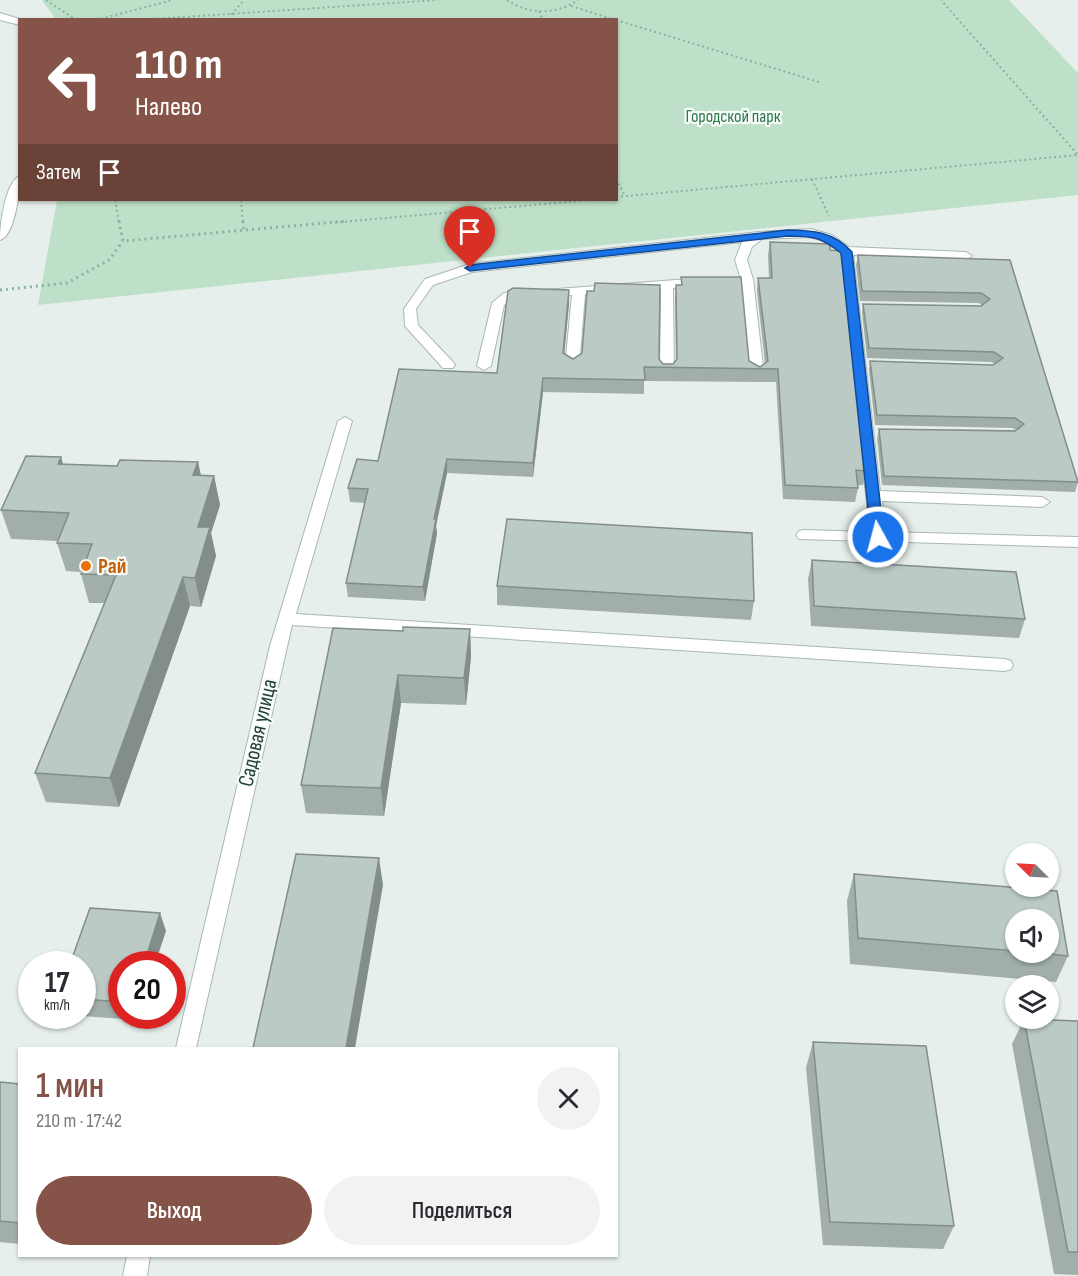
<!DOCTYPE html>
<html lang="ru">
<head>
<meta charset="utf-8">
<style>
  :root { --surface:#fff; --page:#f2f2f3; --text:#2b2b33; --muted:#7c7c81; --accent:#855347 }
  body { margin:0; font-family:"Sofia Sans Condensed",sans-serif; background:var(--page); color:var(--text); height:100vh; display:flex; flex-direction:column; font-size:22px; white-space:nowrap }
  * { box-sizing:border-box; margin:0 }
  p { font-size:20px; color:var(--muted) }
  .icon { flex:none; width:33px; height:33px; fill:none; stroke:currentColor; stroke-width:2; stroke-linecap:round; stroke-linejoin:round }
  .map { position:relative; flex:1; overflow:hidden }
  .panel { position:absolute; left:18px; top:1047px; width:600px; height:210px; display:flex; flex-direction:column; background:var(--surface); border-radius:0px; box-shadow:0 2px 4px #0004 }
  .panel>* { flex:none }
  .guide { position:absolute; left:18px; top:18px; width:600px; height:183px; border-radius:0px; box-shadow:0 2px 4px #0004; background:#855347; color:#fff; overflow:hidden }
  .needle { width:39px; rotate:294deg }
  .controls { position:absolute; left:1005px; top:843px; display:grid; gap:12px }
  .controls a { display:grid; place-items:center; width:54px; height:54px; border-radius:50%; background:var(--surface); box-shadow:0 2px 4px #0004; font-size:30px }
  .speed { position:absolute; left:18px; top:951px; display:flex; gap:12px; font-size:30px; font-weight:700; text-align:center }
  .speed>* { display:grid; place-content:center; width:78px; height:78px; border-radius:50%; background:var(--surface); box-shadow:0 2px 4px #0004; line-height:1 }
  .speed small { font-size:15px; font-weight:400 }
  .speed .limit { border:9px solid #d22; background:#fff; color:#111 }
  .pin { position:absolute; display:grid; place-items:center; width:51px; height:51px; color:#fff; margin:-62px -26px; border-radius:50% 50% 50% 0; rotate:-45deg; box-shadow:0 0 6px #0007 }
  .pin .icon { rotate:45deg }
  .me { position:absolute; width:66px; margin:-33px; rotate:353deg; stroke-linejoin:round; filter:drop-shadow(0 0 4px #0008) }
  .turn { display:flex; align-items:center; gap:21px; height:126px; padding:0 18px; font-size:27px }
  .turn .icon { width:78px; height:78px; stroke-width:2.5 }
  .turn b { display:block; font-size:42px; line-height:51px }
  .then { display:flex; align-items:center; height:57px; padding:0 18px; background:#0003; gap:12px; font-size:22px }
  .round { display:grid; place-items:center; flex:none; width:63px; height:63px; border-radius:32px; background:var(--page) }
  .summary { display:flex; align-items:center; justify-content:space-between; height:102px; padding:0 18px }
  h1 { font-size:36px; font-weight:600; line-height:45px; color:var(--accent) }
  .action { display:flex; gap:12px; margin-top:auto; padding:12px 18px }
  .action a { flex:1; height:69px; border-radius:36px; background:var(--accent); color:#fff; font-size:24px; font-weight:600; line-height:69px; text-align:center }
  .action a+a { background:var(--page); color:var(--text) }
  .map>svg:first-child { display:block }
</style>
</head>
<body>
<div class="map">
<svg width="1078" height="1276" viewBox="0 0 1078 1276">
  <rect width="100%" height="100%" fill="#e6efeb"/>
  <path fill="#bfe0c8" d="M42,0H1009L1078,73V195L38,305L57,200H616V20H56Z"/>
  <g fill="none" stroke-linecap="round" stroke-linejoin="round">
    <defs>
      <path id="lane" d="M811,229L832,235L849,247L966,252L972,256L966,260L853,255L880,491L1042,497L1050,502L1042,507L882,501L885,532L1078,537V547L799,539L796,535L799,531L804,530L870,532L840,252L824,241L810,237L762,239L752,247L747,260L753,279L764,375L757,379L750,375L741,279L735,260L742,242L472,272L433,285L416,309L418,325L453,362L455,365L453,368H443L405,326L404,309L425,279L470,264L759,232Z
        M702,278L706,279L708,282L706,285L673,288L674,373L672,376H662L660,373L661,289L585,294L579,367L572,371L565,367L572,295L512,300L504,305L491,366L484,370L477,366L492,303L504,293Z
        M345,417L352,421L296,614L1005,659L1011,661L1013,665L1011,669L1005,671L292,625L196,1048H176L270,646L338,421Z
        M127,1256H150L147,1276H123Z"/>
      <path id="street" d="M0,13L23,20H20V25L0,20Z
        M20,176C20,190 15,236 0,240C0,225 5,182 20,176Z"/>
    </defs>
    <use href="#lane" stroke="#a8b8b2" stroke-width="2"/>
    <use href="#street" stroke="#a8b8b2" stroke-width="2"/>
    <path stroke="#86b3a5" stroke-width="2" stroke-dasharray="2 3" stroke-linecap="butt" d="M46,0L76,20
      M507,0C529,15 556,15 578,0
      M571,6L615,20
      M539,11L543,20
      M96,20L173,0
      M138,20L438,0
      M232,20V14L244,0
      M616,20L819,82
      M616,179L625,196
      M812,179L829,216
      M616,197L1078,155L941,0
      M115,200L119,223
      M241,200L243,223
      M330,223L589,200"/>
    <path stroke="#86b3a5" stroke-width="3" stroke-dasharray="2 4" stroke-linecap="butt" d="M119,221L123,241L347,221
      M243,221L244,230
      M0,290L67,283L109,260L123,241"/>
    <use href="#lane" fill="#fff" fill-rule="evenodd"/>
    <use href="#street" fill="#fff" fill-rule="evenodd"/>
  </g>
  <path fill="#a1aea9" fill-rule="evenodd" d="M770,242L866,471L863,485H858V488L855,502L783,499L776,382L644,381V394L543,392L533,477L447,473L436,526L437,533L425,601L348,597L346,583L365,503L350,502L348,488L378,461L497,373L569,304L564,354L573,359H659L663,364H673L676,361L675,299L676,285H681V277L749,361L760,367L765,363L757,291L758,278H769L768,255Z
    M858,255L1010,260L1078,482L1075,492L882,485L877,438L879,429L1016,430L1012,428L875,425L869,370L870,361L993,365L995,364L991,362L867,358L862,313L863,304L981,306L982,305L979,303L860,301L856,265Z
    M61,457L63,464L117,466L198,462L201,476H214L220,505L211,533L216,556L201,607L190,606L119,807L46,802L35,773L105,603H89L81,574V572L66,571L57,543L58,541L11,539L1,510Z
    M812,560L1025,619L1019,638L811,626L808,579Z
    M497,586L754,601L751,620L497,605Z
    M470,629L471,657L466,705L401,703L384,816L306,813L301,785L403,631Z
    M854,874L1057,891L1068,956L1056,982L850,964L847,901ZM1016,920H1048V952H1016Z
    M166,931L122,964V1016H140L138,1020L82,1016V964Z
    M1024,1019L1078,1021V1275L1054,1274L1012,1044Z
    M813,1042L954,1226L943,1249L823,1245L806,1068Z
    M0,1082L20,1084V1244L0,1242Z"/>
  <path fill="#838d89" d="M569,290V304L563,367V353Z
    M543,378V392L533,477V463Z
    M61,457L69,486L58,464Z
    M447,459V473L436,526L437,533L425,601L423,587L434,519Z
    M198,462L204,491L193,475Z
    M214,476L220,505L211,533L216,556L201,607L195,578L198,527Z
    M183,577L190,606L119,807L110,778Z
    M470,629L471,657L466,705L464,678Z
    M398,675L401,703L384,816L381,788Z
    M379,858L383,885L355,1048H346Z
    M160,913L166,931L155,964H144Z"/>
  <path fill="#bbcac4" stroke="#838d89" stroke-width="1.5" d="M770,242L830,244V250L841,251L866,471L856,470L858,488L785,485L778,369L644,367L645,380L543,378L533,463L447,459L434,519H436L423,587L346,583L368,489L348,488L357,459L378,461L399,369L497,373L508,291L513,288L569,290L563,353L573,359L582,353L587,291H594L595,283L660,285L659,359L663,364H673L677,359L676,285H682L681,277H741L749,361L760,367L768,361L758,278H772Z
    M858,255L1010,260L1078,482L884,476L879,429L1015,431L1024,424L1015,418L877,415L870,361L993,365L1003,358L994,352L869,348L863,304L981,306L990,299L981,293L862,291Z
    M26,456L61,457L58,464L117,466L120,460L198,462L193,475L214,476L198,527H210L195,578L183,577L110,778L35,773L116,575L81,574L92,544L57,543L69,513L1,510Z
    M507,519L752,533L754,601L497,586Z
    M812,560L1016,572L1025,619L814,606Z
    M403,627L470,629L464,678L398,675L381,788L301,785L333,628L403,631Z
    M296,854L379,858L346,1048H253Z
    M854,874L1057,891L1068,956L1030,952H1048V920H1016V951L858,938Z
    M90,908L160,913L144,964H122V1002L82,999V964H70Z
    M1024,1019L1078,1021V1252H1068Z
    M813,1042L926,1046L954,1226L830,1222Z
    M0,1082L20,1084V1223L0,1221Z"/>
  <path fill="#1a73e8" stroke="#114b97" stroke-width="1.5" d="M788,230C813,230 834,232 852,252L884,537L882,540H873L871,537L841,253C821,237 813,236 788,236L470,271L465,268L470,265Z"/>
  <circle fill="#e8710a" stroke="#f7fbf9" stroke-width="2" cx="86" cy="566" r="6"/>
  <g text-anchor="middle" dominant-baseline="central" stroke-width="4.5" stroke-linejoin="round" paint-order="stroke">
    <g font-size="18" fill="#2d7a4b" stroke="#f7fbf9">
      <text x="733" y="116">Городской парк</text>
    </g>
    <g font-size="22" font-weight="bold" fill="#c56008" stroke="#f7fbf9" text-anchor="start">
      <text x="98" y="566">Рай</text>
    </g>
    <g font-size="22" fill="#24423a" stroke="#f7fbf9">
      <text transform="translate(258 733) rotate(-77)">Садовая улица</text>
    </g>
  </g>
</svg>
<div class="controls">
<a><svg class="needle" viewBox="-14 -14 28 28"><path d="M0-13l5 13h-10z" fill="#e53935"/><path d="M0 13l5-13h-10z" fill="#7c7c81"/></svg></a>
<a><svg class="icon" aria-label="sound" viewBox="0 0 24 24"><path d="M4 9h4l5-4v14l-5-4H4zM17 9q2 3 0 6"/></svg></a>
<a><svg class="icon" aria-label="layers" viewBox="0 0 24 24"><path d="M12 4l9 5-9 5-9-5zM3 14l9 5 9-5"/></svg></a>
</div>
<div class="speed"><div>17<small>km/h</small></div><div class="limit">20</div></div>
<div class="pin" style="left:470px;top:268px;background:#d93025"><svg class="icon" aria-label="arrive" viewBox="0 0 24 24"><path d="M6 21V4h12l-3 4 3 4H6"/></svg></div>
<svg class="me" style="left:878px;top:537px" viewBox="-20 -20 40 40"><circle r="17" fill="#1a73e8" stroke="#fff" stroke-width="3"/><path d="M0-11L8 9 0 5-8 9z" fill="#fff"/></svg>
<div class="guide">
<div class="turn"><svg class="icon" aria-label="left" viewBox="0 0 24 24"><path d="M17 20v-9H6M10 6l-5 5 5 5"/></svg><div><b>110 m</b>Налево</div></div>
<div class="then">Затем<svg class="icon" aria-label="arrive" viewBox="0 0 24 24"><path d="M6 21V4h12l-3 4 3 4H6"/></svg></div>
</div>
<section class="panel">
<div class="summary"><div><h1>1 мин</h1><p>210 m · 17:42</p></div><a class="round"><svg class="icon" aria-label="close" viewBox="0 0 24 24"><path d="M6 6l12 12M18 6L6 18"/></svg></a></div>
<div class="action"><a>Выход</a><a>Поделиться</a></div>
</section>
</div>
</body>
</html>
